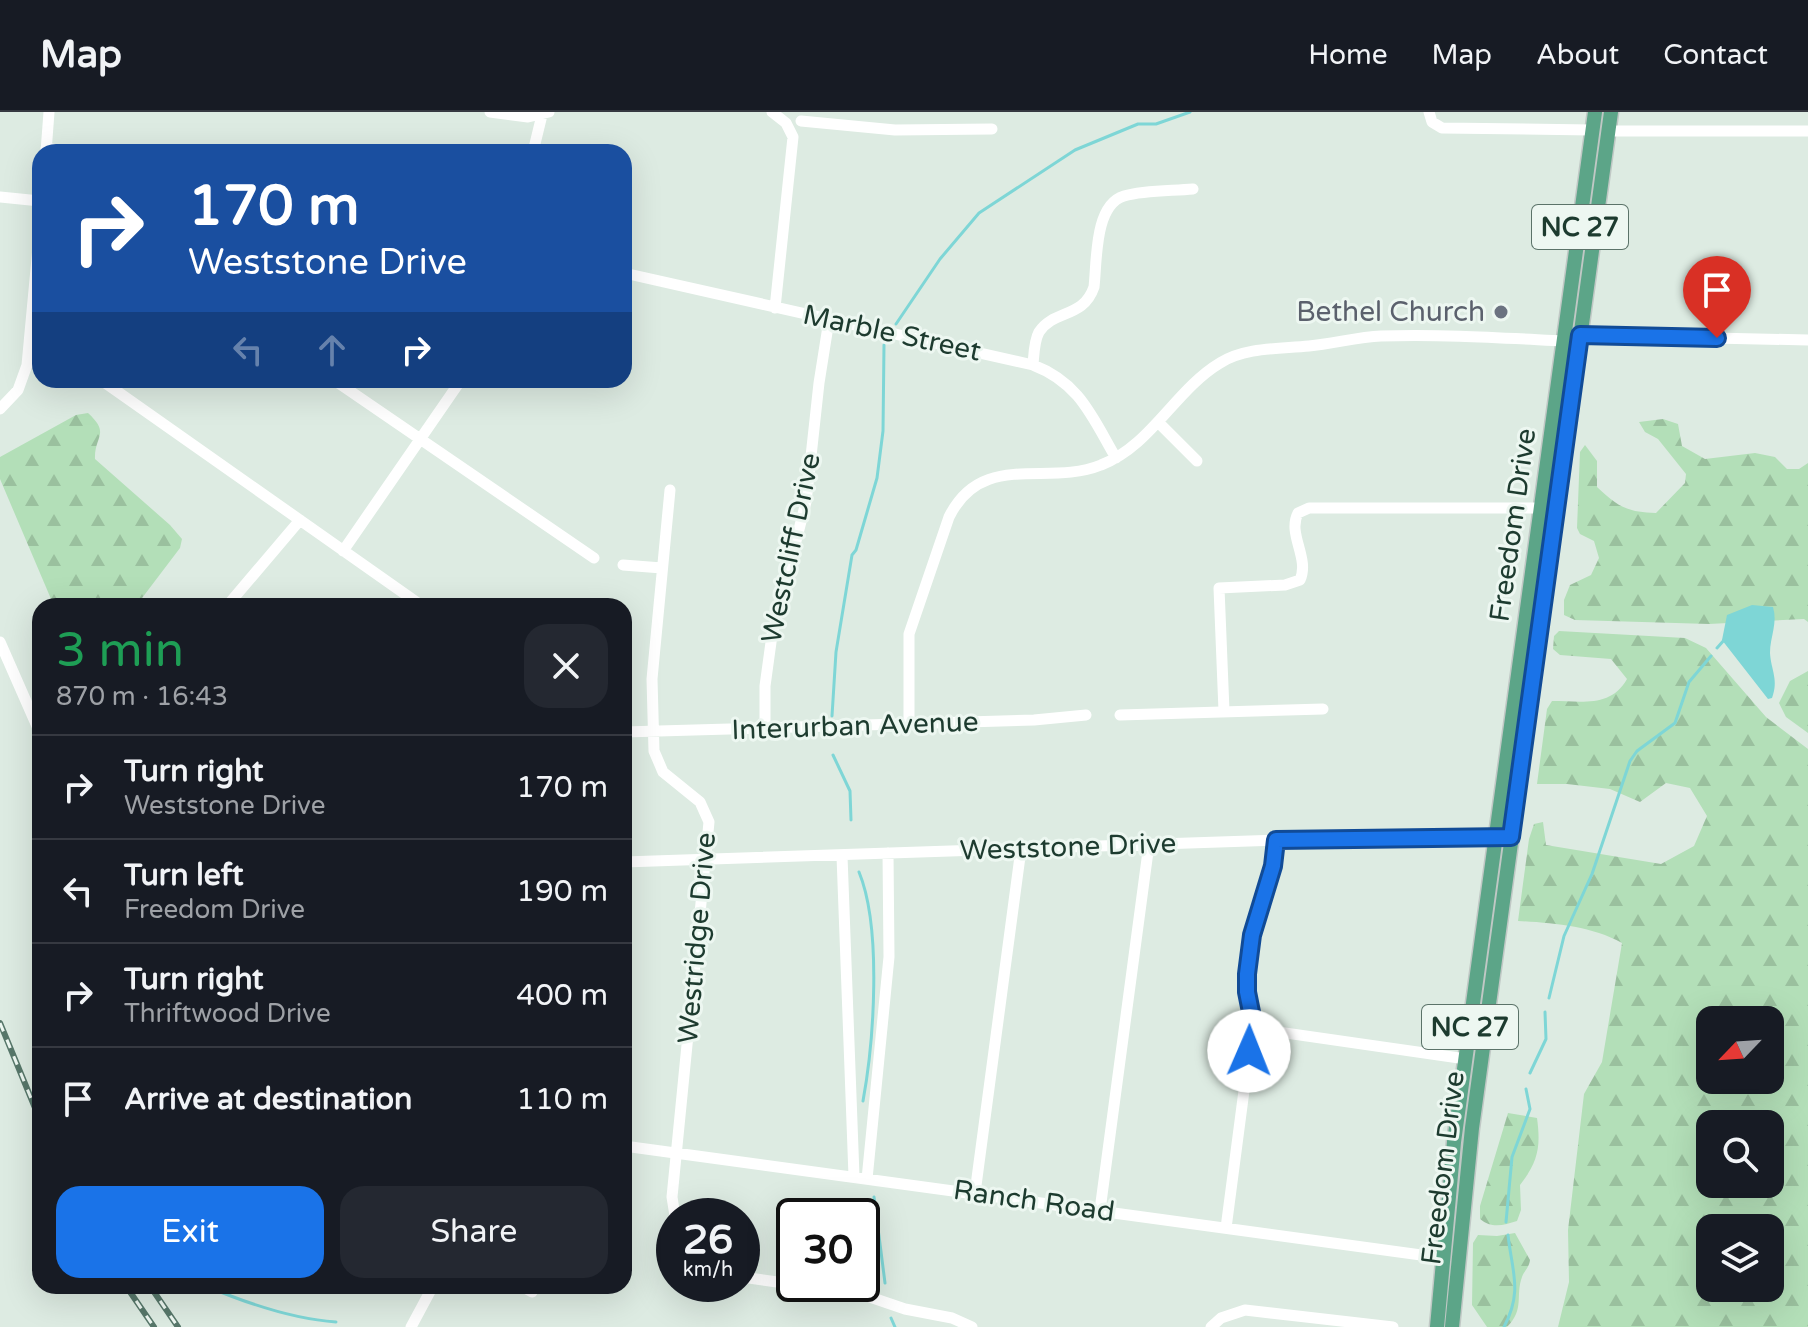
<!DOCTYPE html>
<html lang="en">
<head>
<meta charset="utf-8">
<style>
  :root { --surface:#171b24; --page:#242831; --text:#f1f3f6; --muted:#9ea1a6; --line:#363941; --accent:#1a73e8 }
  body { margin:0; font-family:"Varela Round",sans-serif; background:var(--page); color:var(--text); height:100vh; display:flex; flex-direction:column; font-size:30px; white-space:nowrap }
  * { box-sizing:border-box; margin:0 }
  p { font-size:26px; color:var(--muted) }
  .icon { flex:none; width:44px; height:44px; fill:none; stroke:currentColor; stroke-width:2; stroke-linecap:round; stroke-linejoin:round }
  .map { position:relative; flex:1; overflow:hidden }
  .panel { position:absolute; left:32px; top:486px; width:600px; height:696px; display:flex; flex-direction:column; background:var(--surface); border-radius:24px; box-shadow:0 8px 32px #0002 }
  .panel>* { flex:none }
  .guide { position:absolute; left:32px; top:32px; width:600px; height:244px; border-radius:24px; box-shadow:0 8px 32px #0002; background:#1a4fa0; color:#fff; overflow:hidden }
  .needle { width:52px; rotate:245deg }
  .buttons { position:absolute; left:1696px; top:894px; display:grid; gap:16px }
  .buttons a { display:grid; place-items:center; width:88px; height:88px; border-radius:16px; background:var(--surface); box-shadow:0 8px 32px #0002; font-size:40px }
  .speed { position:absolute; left:656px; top:1086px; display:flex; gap:16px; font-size:40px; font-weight:700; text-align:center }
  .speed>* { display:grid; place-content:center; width:104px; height:104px; border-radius:50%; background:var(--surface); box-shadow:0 8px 32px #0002; line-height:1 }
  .speed small { font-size:20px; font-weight:400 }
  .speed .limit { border:4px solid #111; border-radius:12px; background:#fff; color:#111 }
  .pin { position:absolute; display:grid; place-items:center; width:68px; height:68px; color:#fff; margin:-82px -34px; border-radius:50% 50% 50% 0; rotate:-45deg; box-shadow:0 0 8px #0007 }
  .pin .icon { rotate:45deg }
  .me { position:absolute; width:88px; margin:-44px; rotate:1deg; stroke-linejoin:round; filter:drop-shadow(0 0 6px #0008) }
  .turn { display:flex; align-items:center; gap:28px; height:168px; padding:0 24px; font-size:36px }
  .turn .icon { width:104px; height:104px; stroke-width:2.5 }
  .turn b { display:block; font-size:56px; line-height:68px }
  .lanes { display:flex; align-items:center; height:76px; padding:0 24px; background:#0003; justify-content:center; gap:40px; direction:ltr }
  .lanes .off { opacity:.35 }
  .round { display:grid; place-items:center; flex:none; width:84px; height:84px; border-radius:24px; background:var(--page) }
  .overview { display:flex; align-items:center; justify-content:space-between; height:136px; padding:0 24px }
  h1 { font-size:48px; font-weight:600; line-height:60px; color:#1e9e55 }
  .button { display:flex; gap:16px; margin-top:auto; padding:16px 24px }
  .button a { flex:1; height:92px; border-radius:24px; background:var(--accent); color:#fff; font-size:32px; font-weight:600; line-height:92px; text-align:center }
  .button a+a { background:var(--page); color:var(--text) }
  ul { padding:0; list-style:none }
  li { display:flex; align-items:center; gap:24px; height:104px; padding:0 24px; border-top:2px solid var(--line) }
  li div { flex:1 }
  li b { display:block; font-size:30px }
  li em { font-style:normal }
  header { display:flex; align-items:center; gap:48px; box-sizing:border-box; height:112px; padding:0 40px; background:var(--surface); border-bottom:2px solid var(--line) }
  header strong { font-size:38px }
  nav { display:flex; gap:44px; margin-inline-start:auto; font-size:28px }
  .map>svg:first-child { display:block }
</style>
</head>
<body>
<header>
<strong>Map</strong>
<nav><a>Home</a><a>Map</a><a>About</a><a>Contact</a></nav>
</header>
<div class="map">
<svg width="1808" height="1215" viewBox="0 0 1808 1215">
  <defs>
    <pattern id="forest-firs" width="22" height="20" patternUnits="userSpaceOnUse" patternTransform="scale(2)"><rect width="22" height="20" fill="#b3dfb8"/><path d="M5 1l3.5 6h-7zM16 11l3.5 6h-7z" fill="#9ac09e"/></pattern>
  </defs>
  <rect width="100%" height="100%" fill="#ddebe2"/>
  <path fill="url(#forest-firs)" fill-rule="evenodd" d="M88,301C111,322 94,324 95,347L170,413L182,427L180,436L136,494H54L0,367V345L76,303Z
    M1663,307L1678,312L1682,334L1705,347L1755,341L1775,345L1787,357H1799L1808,351V510L1804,507L1709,512L1575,508L1564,503V488L1570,473L1591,463L1599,446L1594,429L1580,422L1577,416L1580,340L1585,333L1597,349V375C1618,395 1627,400 1656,401L1685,371L1686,362L1658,327L1645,320L1639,310Z
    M1559,519L1685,526L1706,536L1766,605L1808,637V1215H1558L1569,1170L1568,1118L1584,982L1602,950L1622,831C1591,814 1553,811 1518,809L1529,727L1534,712L1543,710L1546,733L1661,752L1694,734L1707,704L1690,676L1666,671L1640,690L1610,677L1567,672H1537L1547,597L1552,589C1581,589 1611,596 1627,567L1611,547L1560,543L1553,537L1554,524ZM1710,908H1770V968H1710ZM1710,1012H1770V1072H1710ZM1710,1116H1770V1176H1710Z
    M1808,559V621L1786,605L1779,591L1790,569Z
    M1508,1001L1537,1006C1541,1035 1538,1050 1520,1073L1521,1098L1517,1109C1504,1113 1492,1117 1480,1107V1094Z
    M1515,1121L1530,1148C1529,1156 1524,1159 1522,1165C1515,1184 1525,1197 1507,1215H1487L1472,1193L1473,1131L1478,1123L1497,1124Z"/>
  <path fill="#7ed6d6" d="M1752,493L1773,495C1778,511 1770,525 1770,541C1771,558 1779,568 1772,586L1768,587L1722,528L1727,503Z"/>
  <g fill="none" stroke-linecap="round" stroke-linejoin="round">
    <path stroke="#7ed6d6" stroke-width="3" d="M896,212L940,147L979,101L1075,38L1138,12H1156L1190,0
      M1717,536L1725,527
      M832,604L836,540L852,443L856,438L877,366L883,319L884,233
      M833,643L850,679L851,708
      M859,760C882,816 874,929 863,989
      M1549,886L1564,824L1592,762L1630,649L1637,639L1675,611L1689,570L1711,544
      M1530,961L1546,927L1545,900
      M874,1085L885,1171
      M1506,1110L1512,1045L1530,997L1526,977
      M206,1174C246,1191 292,1207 336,1210
      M891,1206L895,1215
      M1504,1215C1523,1179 1512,1160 1508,1123"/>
    <defs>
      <path id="major" d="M1437,1215L1454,1030L1595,0
        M1452,1215L1472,1016L1611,0"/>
    </defs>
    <use href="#major" stroke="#c0c8c5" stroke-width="17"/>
    <path stroke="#fff" stroke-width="11" d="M490,0L528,5L549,0
      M772,0L786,11L793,25L775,196
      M1429,0L1432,10L1442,16L1592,18
      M801,9L895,18L992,17
      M1608,19H1808
      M46,36L67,40
      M46,40L49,0
      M533,40L542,3
      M0,85L40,89
      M624,161L1033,253C1080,271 1092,305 1116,346
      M1580,223L1808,228
      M1033,253C1034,242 1034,229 1039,220C1054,197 1083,207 1094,175C1097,150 1094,93 1124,84C1145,78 1171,79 1193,77
      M101,268L422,494
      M334,268L594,446
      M0,297L18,278L27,253L40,114
      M1158,310L1197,349
      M670,378L652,567L654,639L663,660L700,690L709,710L672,1085L675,1104
      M343,439L461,268
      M623,453L662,456
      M227,494L300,408
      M0,530L40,621
      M1224,599L1219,476L1285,473L1300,468C1310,446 1287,422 1298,401L1309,396H1542
      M1120,603L1323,597
      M909,612V522L949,405C982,338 1047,375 1101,353C1151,334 1175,278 1220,251C1245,235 1280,237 1309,234C1333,232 1357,225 1381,224C1442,222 1503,226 1564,229
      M765,617V574L772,523L806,390L819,271L829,208
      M624,620L1034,608L1086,603
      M842,744L854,1064
      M624,750L1276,728L1511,725
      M1253,910L1265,918L1466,947
      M624,1034L1443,1146
      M867,1067L889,845L888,741
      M975,1081L1021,737
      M1100,1098L1149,732
      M1226,1116L1253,910C1244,882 1246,852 1252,824C1259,791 1276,762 1276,728
      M742,1165L861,1182L905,1197L952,1206L972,1215
      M521,1174L532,1180
      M411,1215L433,1174
      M1211,1215L1221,1206L1245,1198L1393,1215"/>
    <use href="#major" stroke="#5ca588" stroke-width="14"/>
    <defs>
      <path id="rail" d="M0,911L40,1008
        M126,1174L154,1215
        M150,1174L178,1215"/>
    </defs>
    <use href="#rail" stroke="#57776a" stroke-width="6"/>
    <use href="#rail" stroke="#edf7f1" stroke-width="3" stroke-dasharray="9" stroke-linecap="butt"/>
  </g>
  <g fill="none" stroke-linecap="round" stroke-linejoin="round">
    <defs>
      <path id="route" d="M1249,939L1253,910L1247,880V862L1252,823L1273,754L1276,728L1511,725L1580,223L1717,226"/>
    </defs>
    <use href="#route" stroke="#114b97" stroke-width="20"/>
    <use href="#route" stroke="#1a73e8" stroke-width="14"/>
  </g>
  <circle fill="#6b7280" stroke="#edf7f1" stroke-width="3" cx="1501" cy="200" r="8"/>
  <g text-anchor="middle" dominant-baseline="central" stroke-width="6" stroke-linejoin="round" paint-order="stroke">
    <g fill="#edf7f1" stroke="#5b7369" stroke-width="2">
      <rect x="1532" y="93" width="96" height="44" rx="6"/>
      <rect x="1422" y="893" width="96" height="44" rx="6"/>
    </g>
    <g font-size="26" font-weight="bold" fill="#1d3b2f">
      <text x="1580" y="115">NC 27</text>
      <text x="1470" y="915">NC 27</text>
    </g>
    <g font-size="28" fill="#5b616d" stroke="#edf7f1" text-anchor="end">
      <text x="1485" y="200">Bethel Church</text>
    </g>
    <g font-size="28" fill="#1d3b2f" stroke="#edf7f1">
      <text transform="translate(892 221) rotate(12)">Marble Street</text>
      <text transform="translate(1513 413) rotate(-82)">Freedom Drive</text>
      <text transform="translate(791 436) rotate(-78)">Westcliff Drive</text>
      <text transform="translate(855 614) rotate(-2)">Interurban Avenue</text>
      <text transform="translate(1068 735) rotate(-2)">Weststone Drive</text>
      <text transform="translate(697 826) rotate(-85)">Westridge Drive</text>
      <text transform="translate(1443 1056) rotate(-83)">Freedom Drive</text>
      <text transform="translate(1034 1089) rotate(8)">Ranch Road</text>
    </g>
  </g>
</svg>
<div class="buttons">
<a><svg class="needle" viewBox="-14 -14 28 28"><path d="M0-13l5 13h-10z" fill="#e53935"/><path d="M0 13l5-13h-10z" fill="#9ea1a6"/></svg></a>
<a><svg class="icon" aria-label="search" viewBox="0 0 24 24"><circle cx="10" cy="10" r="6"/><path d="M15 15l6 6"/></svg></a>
<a><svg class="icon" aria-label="layers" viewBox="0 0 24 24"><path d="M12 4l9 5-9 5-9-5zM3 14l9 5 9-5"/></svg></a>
</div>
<div class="speed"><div>26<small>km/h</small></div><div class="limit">30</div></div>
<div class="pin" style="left:1717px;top:226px;background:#d93025"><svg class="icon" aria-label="arrive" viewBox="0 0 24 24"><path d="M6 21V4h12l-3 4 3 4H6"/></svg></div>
<svg class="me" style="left:1249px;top:939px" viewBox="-20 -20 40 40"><circle r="19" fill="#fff"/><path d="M0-13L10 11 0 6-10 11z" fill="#1a73e8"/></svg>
<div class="guide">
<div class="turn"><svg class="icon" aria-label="right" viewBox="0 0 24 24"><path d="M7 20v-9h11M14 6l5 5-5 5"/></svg><div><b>170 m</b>Weststone Drive</div></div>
<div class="lanes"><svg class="icon off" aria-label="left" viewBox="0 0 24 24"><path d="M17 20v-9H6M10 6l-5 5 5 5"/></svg><svg class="icon off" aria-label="ahead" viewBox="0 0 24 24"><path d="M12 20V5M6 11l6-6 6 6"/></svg><svg class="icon" aria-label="right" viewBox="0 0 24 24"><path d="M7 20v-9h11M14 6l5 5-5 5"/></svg></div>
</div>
<section class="panel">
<div class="overview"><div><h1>3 min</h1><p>870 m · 16:43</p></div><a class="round"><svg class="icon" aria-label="close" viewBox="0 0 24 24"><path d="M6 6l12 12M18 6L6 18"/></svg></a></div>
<ul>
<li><svg class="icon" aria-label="right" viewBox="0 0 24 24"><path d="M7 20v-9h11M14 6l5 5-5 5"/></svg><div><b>Turn right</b><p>Weststone Drive</p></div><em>170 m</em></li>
<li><svg class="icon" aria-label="left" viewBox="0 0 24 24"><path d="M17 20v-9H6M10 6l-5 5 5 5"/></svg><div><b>Turn left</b><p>Freedom Drive</p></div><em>190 m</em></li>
<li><svg class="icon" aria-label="right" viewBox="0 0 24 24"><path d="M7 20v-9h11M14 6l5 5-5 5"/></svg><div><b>Turn right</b><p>Thriftwood Drive</p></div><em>400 m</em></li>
<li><svg class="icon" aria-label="arrive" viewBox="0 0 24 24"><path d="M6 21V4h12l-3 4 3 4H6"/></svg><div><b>Arrive at destination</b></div><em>110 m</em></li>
</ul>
<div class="button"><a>Exit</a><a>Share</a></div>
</section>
</div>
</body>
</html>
